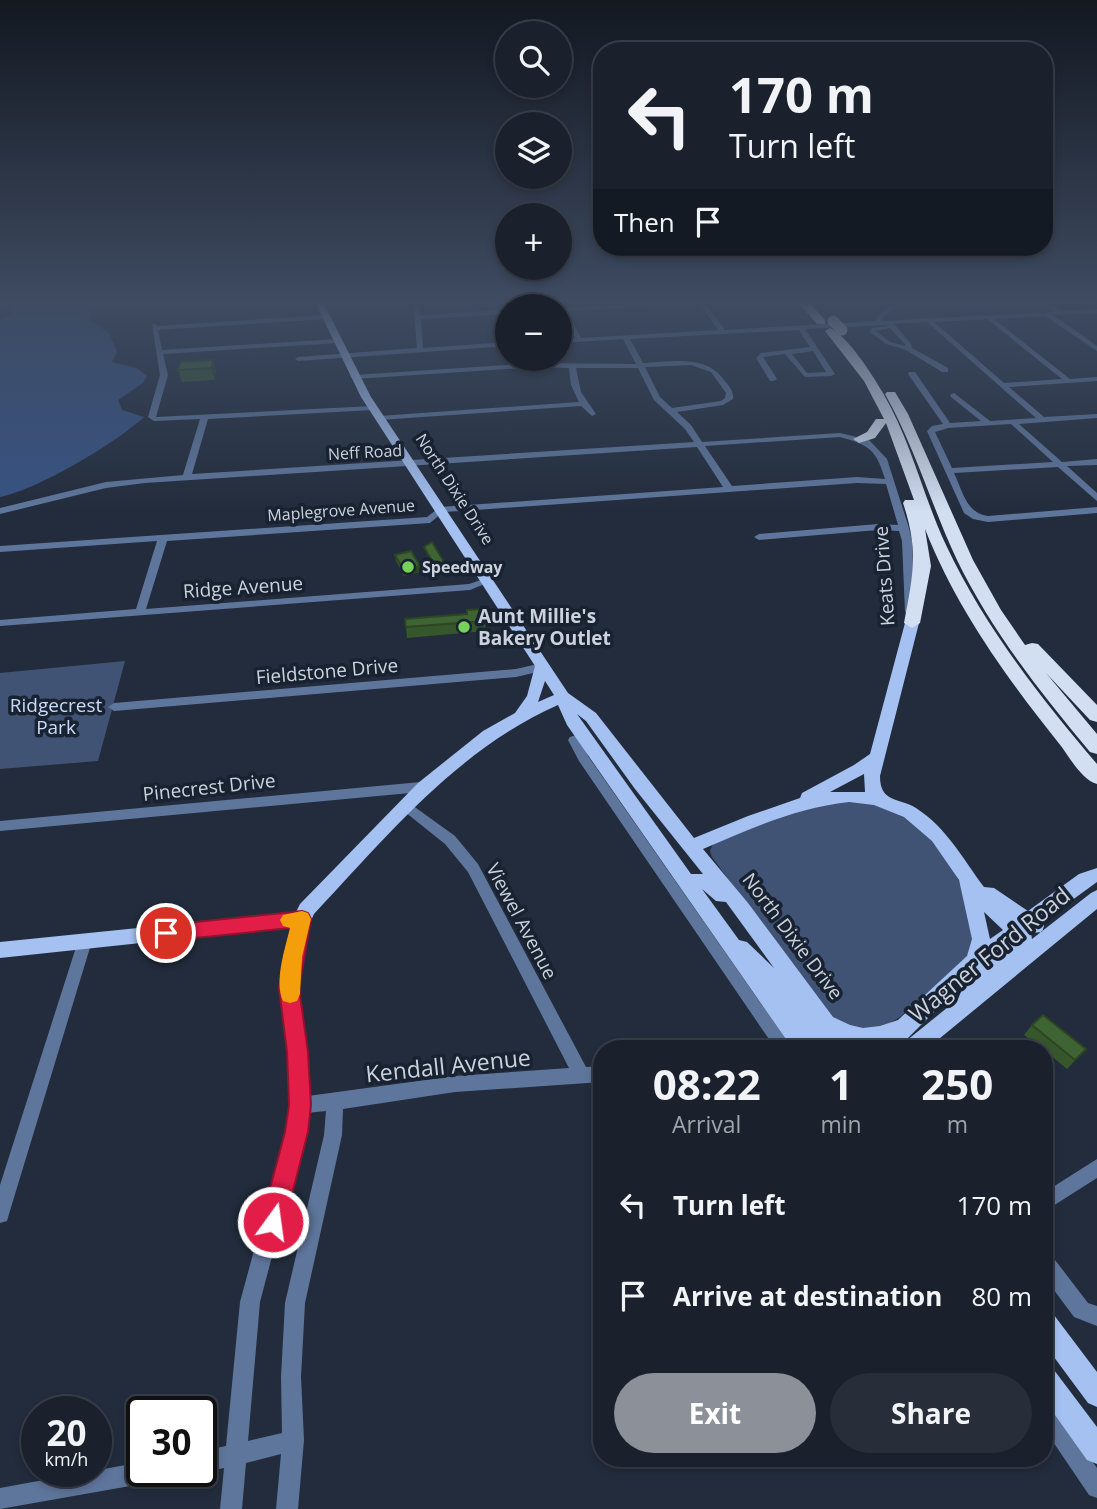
<!DOCTYPE html>
<html lang="en">
<head>
<meta charset="utf-8">
<style>
  :root { --surface:#1a212d; --page:#272e39; --text:#f1f3f6; --muted:#9fa3aa; --line:#383e49; --accent:#8c9099 }
  body { margin:0; font-family:"Open Sans",sans-serif; background:var(--page); color:var(--text); height:100vh; display:flex; flex-direction:column; font-size:26px; white-space:nowrap }
  * { box-sizing:border-box; margin:0 }
  p { font-size:23px; color:var(--muted) }
  .icon { flex:none; width:38px; height:38px; fill:none; stroke:currentColor; stroke-width:2; stroke-linecap:round; stroke-linejoin:round }
  .map { position:relative; flex:1; overflow:hidden }
  .side { position:absolute; left:593px; top:1040px; width:460px; height:427px; display:flex; flex-direction:column; background:var(--surface); border-radius:28px; box-shadow:0 4px 10px #0003,0 0 0 2px var(--line) }
  .side>* { flex:none }
  .top-card { position:absolute; left:593px; top:42px; width:460px; height:214px; border-radius:28px; box-shadow:0 4px 10px #0003,0 0 0 2px var(--line); background:#1a212d; color:var(--text); overflow:hidden }
  .controls { position:absolute; left:495px; top:21px; display:grid; gap:14px }
  .controls a { display:grid; place-items:center; width:77px; height:77px; border-radius:50%; background:var(--surface); box-shadow:0 4px 10px #0003,0 0 0 2px var(--line); font-size:35px }
  .speed { position:absolute; left:21px; top:1396px; display:flex; gap:14px; font-size:35px; font-weight:700; text-align:center }
  .speed>* { display:grid; place-content:center; width:91px; height:91px; border-radius:50%; background:var(--surface); box-shadow:0 4px 10px #0003,0 0 0 2px var(--line); line-height:1 }
  .speed small { font-size:18px; font-weight:400 }
  .speed .limit { border:4px solid #111; border-radius:10px; background:#fff; color:#111 }
  .pin { position:absolute; display:grid; place-items:center; width:60px; height:60px; color:#fff; margin:-30px; border:4px solid #fff; border-radius:50%; box-shadow:0 2px 7px #0007 }
  .me { position:absolute; width:77px; margin:-38px; rotate:14deg; stroke-linejoin:round; filter:drop-shadow(0 0 5px #0008) }
  .turn { display:flex; align-items:center; gap:24px; height:147px; padding:0 21px; font-size:32px }
  .turn .icon { width:91px; height:91px; stroke-width:2.5 }
  .turn b { display:block; font-size:49px; line-height:60px }
  .then { display:flex; align-items:center; height:66px; padding:0 21px; background:#0003; gap:14px; font-size:26px }
  .eta { display:flex; justify-content:space-evenly; align-items:center; height:119px; text-align:center }
  .eta b { font-size:42px; font-weight:700; line-height:49px }
  .primary-button { display:flex; gap:14px; margin-top:auto; padding:14px 21px }
  .primary-button a { flex:1; height:80px; border-radius:42px; background:var(--accent); color:#fff; font-size:28px; font-weight:700; line-height:80px; text-align:center }
  .primary-button a+a { background:var(--page); color:var(--text) }
  ul { padding:0; list-style:none }
  li { display:flex; align-items:center; gap:21px; height:91px; padding:0 21px }
  li div { flex:1 }
  li b { display:block; font-size:26px }
  li em { font-style:normal }
  .map>svg:first-child { display:block }
</style>
</head>
<body>
<div class="map">
<svg width="1097" height="1509" viewBox="0 0 1097 1509">
  <rect width="100%" height="100%" fill="#222c3c"/>
  <path fill="#405374" d="M125,661L98,761L0,769V673Z
    M830,800C846,801 864,800 879,805C893,810 912,818 922,828C950,855 984,917 972,955L900,1017L874,1032L845,1029L825,1010L712,857L710,851L713,844L811,804Z"/>
  <path fill="#375384" d="M18,300H99L87,318L109,333L117,351L112,362L137,368L147,376L143,383L118,400L122,410L144,417C116,443 37,490 0,497V321L10,315Z"/>
  <g fill="none" stroke-linecap="round" stroke-linejoin="round">
    <path fill="#5f769c" fill-rule="evenodd" d="M413,300H419L420,315L508,310V314L421,319L423,348L508,342V346L298,361L295,359L298,357L417,348Z
      M697,300H740L706,304L725,330L876,321L877,316L899,300H906L882,318L883,321L1053,312L1038,300H1045L1061,311L1097,309V313L1053,315L1097,346V351L1045,316L994,319L1070,379L1097,377V381L1009,387L1044,417L1097,414V418L1019,424L1062,462L1097,459V465L1067,466L1097,493V501L1058,467L954,473C963,492 966,513 988,516L1097,507V513L988,522L973,519L964,513L927,431L932,426L943,424L908,374L909,372H915L950,423L981,421L951,397L950,395L954,393L990,421L1036,418L927,322L894,324L911,344L912,348L948,368V372H942L906,350L886,344L870,332L872,328L889,326L887,325L805,329L835,374L831,376L805,377L785,354L763,357L777,379L773,381H770L756,358L761,353L810,347L799,330L630,339L643,363C671,362 706,354 724,380C729,386 734,391 733,399L723,405L677,412L691,425L702,442L840,433L869,440L887,459L909,528L912,541L915,612L914,614L910,615L905,612L902,541L899,531L878,530L759,540L754,537L759,534L878,524L898,525L886,484L857,483L461,511L443,512L430,523L167,541L146,609L469,584L487,578L492,581L470,590L0,626V620L136,609L157,541L0,552V546L427,517L440,507L723,487L697,447L145,483L106,488L0,514V508L106,482L183,475L200,419L154,421L148,417L160,375L152,324H156L157,326L326,315L329,317L326,319L158,330L162,350L337,339L340,341L337,343L163,354L168,375L156,417L373,406L377,408L373,410L208,419L192,474L694,442L685,429L654,400L638,368H576L581,392L596,414L592,416L581,406L379,420L375,418L379,416L579,402L571,385L569,368L538,367L354,379L350,377L354,375L538,363L636,364L623,339L560,343V339L575,338L560,312V308ZM700,304L718,330L581,338L567,311ZM987,319L1062,379L1004,383L934,322ZM890,328L906,345L905,346L890,342L876,331ZM813,351L826,372L807,373L792,354ZM691,365L711,372L726,393L725,398L721,401L672,408L660,397L645,367ZM1011,424L1053,462L952,468L935,432L948,428ZM840,437C869,445 876,449 885,479L857,477L732,486L705,446Z
      M542,663L546,664L548,667L546,670L516,677L114,711L108,707L114,703L516,669Z
      M583,733L589,737L587,740L581,742L588,756L792,1048H775L579,761L568,740L570,737Z
      M421,782L425,784L427,787L425,790L421,792L0,831V821Z
      M405,800L455,836L478,864L586,1067L602,1066V1082L455,1092L343,1109L342,1135L305,1303L301,1377L304,1440L298,1509H276L281,1454L246,1463L242,1509H220L224,1468L201,1473L198,1472H201V1451L226,1446L240,1302L289,1121L291,1074L284,970L289,936L297,915L302,913L307,915L309,919C289,979 308,1035 308,1096L455,1076L569,1068L468,872L445,844L400,808L399,805L400,802ZM326,1111L324,1135L285,1303L281,1377L282,1433L248,1441L260,1302L305,1131L307,1113Z
      M85,935L90,936L92,941L9,1214L7,1221L0,1223V1185L78,941L80,936Z
      M1097,1159V1178L1045,1211V1192Z
      M1045,1254L1052,1256L1088,1303L1097,1306V1326L1074,1317L1045,1278Z
      M1045,1402L1052,1405L1097,1468V1498L1089,1495L1045,1430Z
      M142,1462V1472H158L155,1480L147,1483L0,1509V1488Z"/>
    <path fill="#a4c1f1" fill-rule="evenodd" d="M314,300H322L371,397L568,693L596,713L694,838L748,816L800,798L802,793L854,765L870,754L905,623L912,619L919,623L880,776C880,803 898,797 916,808C947,828 963,859 984,887L994,888L1028,911L1079,874L1097,868V882L1042,922L1044,926L1042,932L1031,933L1032,939L1091,893L1097,890V909L928,1048H903L906,1041L958,999L966,980L898,1048L853,1046L854,1048H792L567,725L558,705C457,750 388,835 314,914L309,925L0,958V942L296,912L300,904L418,783L483,731L515,713L527,696L535,666L361,397ZM545,681L554,695L538,702ZM577,714L586,721L635,789L703,874H691ZM864,774L865,792H830ZM849,802L874,805L904,817L932,841L959,880L972,939L967,956L898,1020L880,1026L863,1028L850,1025L833,1017L748,903L703,849C751,828 797,808 849,802ZM702,889L716,901L726,902L774,968L747,942L739,940ZM984,912L1003,930L990,939Z
      M1045,1311L1054,1315L1097,1372V1407L1088,1403L1045,1345Z
      M1045,1366L1054,1370L1097,1427V1464L1087,1460L1045,1401Z"/>
    <path fill="#d2def1" fill-rule="evenodd" d="M796,300H807L825,320V324H817Z
      M830,328C848,336 873,376 883,393C911,441 923,496 946,545C984,626 1040,697 1097,764V784C1082,780 1070,758 1061,746C1008,680 956,608 925,529L931,566L920,623L912,628L904,623C913,575 919,551 903,503L905,500H914L886,423L875,438L859,443L853,439L867,432L876,419H884L864,381L825,331Z
      M887,392H895L908,414L973,560L1001,610L1025,645L1032,643L1038,644L1097,705V722L1090,720L1046,673L1097,734V754L1090,752C1040,692 991,630 957,560C931,505 915,447 885,394Z"/>
    <path stroke="#d2def1" stroke-width="11" d="M833,321L842,330"/>
  </g>
  <path fill="#36562c" d="M213,360L216,372L214,380L182,382L178,370Z
    M424,547L447,567V571L440,576L425,550Z
    M395,555L420,572L404,576L396,561Z
    M484,609L486,631L407,638L406,627L467,614Z
    M1032,1025L1086,1049L1067,1069L1045,1051V1048H1041L1024,1035Z"/>
  <path fill="#2c4624" d="M213,360L216,372L214,380L211,368Z
    M420,566V572L404,576L403,570Z
    M447,567V571L440,576L439,573Z"/>
  <path fill="#3f6433" stroke="#2c4624" stroke-width="2" d="M213,360L211,368L178,370L181,362Z
    M432,542L447,567L439,573L424,547Z
    M411,551L420,566L403,570L395,555Z
    M484,609L486,621L406,627L405,619L467,614V610Z
    M1043,1015L1086,1049L1075,1060L1032,1025Z"/>
  <linearGradient id="sky" x2="0" y2="1"><stop stop-color="#131821"/><stop offset="0.59" stop-color="#3e4b61"/><stop offset="1" stop-color="#3e4b61" stop-opacity="0"/></linearGradient>
  <rect width="1097" height="512" fill="url(#sky)"/>
  <path fill="#e11d48" stroke="#92132f" stroke-width="2" d="M302,911L308,913L311,919L299,988L308,1052L311,1105L308,1132L285,1222L282,1231L273,1234L265,1231L261,1222L285,1132L289,1105L287,1052L279,988L291,928L166,941L159,939L157,933L159,927L166,925Z"/>
  <path fill="#f59e0b" d="M302,911L308,913L311,919L302,957L300,994L297,1001L290,1003L283,1001C274,981 285,949 290,928L283,926L280,920L283,915Z"/>
  <g fill="#77d259" stroke="#182231" stroke-width="2.5">
    <circle cx="408" cy="567" r="7"/>
    <circle cx="464" cy="627" r="7"/>
  </g>
  <g text-anchor="middle" dominant-baseline="central" stroke-width="7" stroke-linejoin="round" paint-order="stroke">
    <g font-size="16" fill="#ccd2dd" stroke="#182231">
      <text transform="translate(365 452) rotate(-3)">Neff Road</text>
      <text transform="translate(455 489) rotate(57)">North Dixie Drive</text>
      <text transform="translate(341 510) rotate(-4)">Maplegrove Avenue</text>
    </g>
    <g font-size="16" font-weight="bold" fill="#ccd2dd" stroke="#182231" text-anchor="start">
      <text x="422" y="567">Speedway</text>
    </g>
    <g font-size="19" fill="#ccd2dd" stroke="#182231">
      <text transform="translate(884 576) rotate(-94)">Keats Drive</text>
      <text transform="translate(243 587) rotate(-4)">Ridge Avenue</text>
      <text transform="translate(327 671) rotate(-5)">Fieldstone Drive</text>
      <text transform="translate(209 787) rotate(-6)">Pinecrest Drive</text>
      <text transform="translate(522 921) rotate(62)">Viewel Avenue</text>
      <text transform="translate(793 936) rotate(53)">North Dixie Drive</text>
    </g>
    <g font-size="19" font-weight="bold" fill="#ccd2dd" stroke="#182231" text-anchor="start">
      <text x="478" y="616">Aunt Millie's<tspan x="478" dy="22">Bakery Outlet</tspan></text>
    </g>
    <g font-size="19" fill="#c9dbfa" stroke="#182231">
      <text x="56" y="705">Ridgecrest<tspan x="56" dy="22">Park</tspan></text>
    </g>
    <g font-size="23" fill="#ccd2dd" stroke="#182231">
      <text transform="translate(989 954) rotate(-39)">Wagner Ford Road</text>
      <text transform="translate(448 1065) rotate(-6)">Kendall Avenue</text>
    </g>
  </g>
</svg>
<div class="controls">
<a><svg class="icon" aria-label="search" viewBox="0 0 24 24"><circle cx="10" cy="10" r="6"/><path d="M15 15l6 6"/></svg></a>
<a><svg class="icon" aria-label="layers" viewBox="0 0 24 24"><path d="M12 4l9 5-9 5-9-5zM3 14l9 5 9-5"/></svg></a>
<a>+</a>
<a>−</a>
</div>
<div class="speed"><div>20<small>km/h</small></div><div class="limit">30</div></div>
<div class="pin" style="left:166px;top:933px;background:#d93025"><svg class="icon" aria-label="arrive" viewBox="0 0 24 24"><path d="M6 21V4h12l-3 4 3 4H6"/></svg></div>
<svg class="me" style="left:273px;top:1222px" viewBox="-20 -20 40 40"><circle r="17" fill="#e11d48" stroke="#fff" stroke-width="3"/><path d="M0-11L8 9 0 5-8 9z" fill="#fff"/></svg>
<div class="top-card">
<div class="turn"><svg class="icon" aria-label="left" viewBox="0 0 24 24"><path d="M17 20v-9H6M10 6l-5 5 5 5"/></svg><div><b>170 m</b>Turn left</div></div>
<div class="then">Then<svg class="icon" aria-label="arrive" viewBox="0 0 24 24"><path d="M6 21V4h12l-3 4 3 4H6"/></svg></div>
</div>
<section class="side">
<div class="eta">
<div><b>08:22</b><p>Arrival</p></div>
<div><b>1</b><p>min</p></div>
<div><b>250</b><p>m</p></div>
</div>
<ul>
<li><svg class="icon" aria-label="left" viewBox="0 0 24 24"><path d="M17 20v-9H6M10 6l-5 5 5 5"/></svg><div><b>Turn left</b></div><em>170 m</em></li>
<li><svg class="icon" aria-label="arrive" viewBox="0 0 24 24"><path d="M6 21V4h12l-3 4 3 4H6"/></svg><div><b>Arrive at destination</b></div><em>80 m</em></li>
</ul>
<div class="primary-button"><a>Exit</a><a>Share</a></div>
</section>
</div>
</body>
</html>
